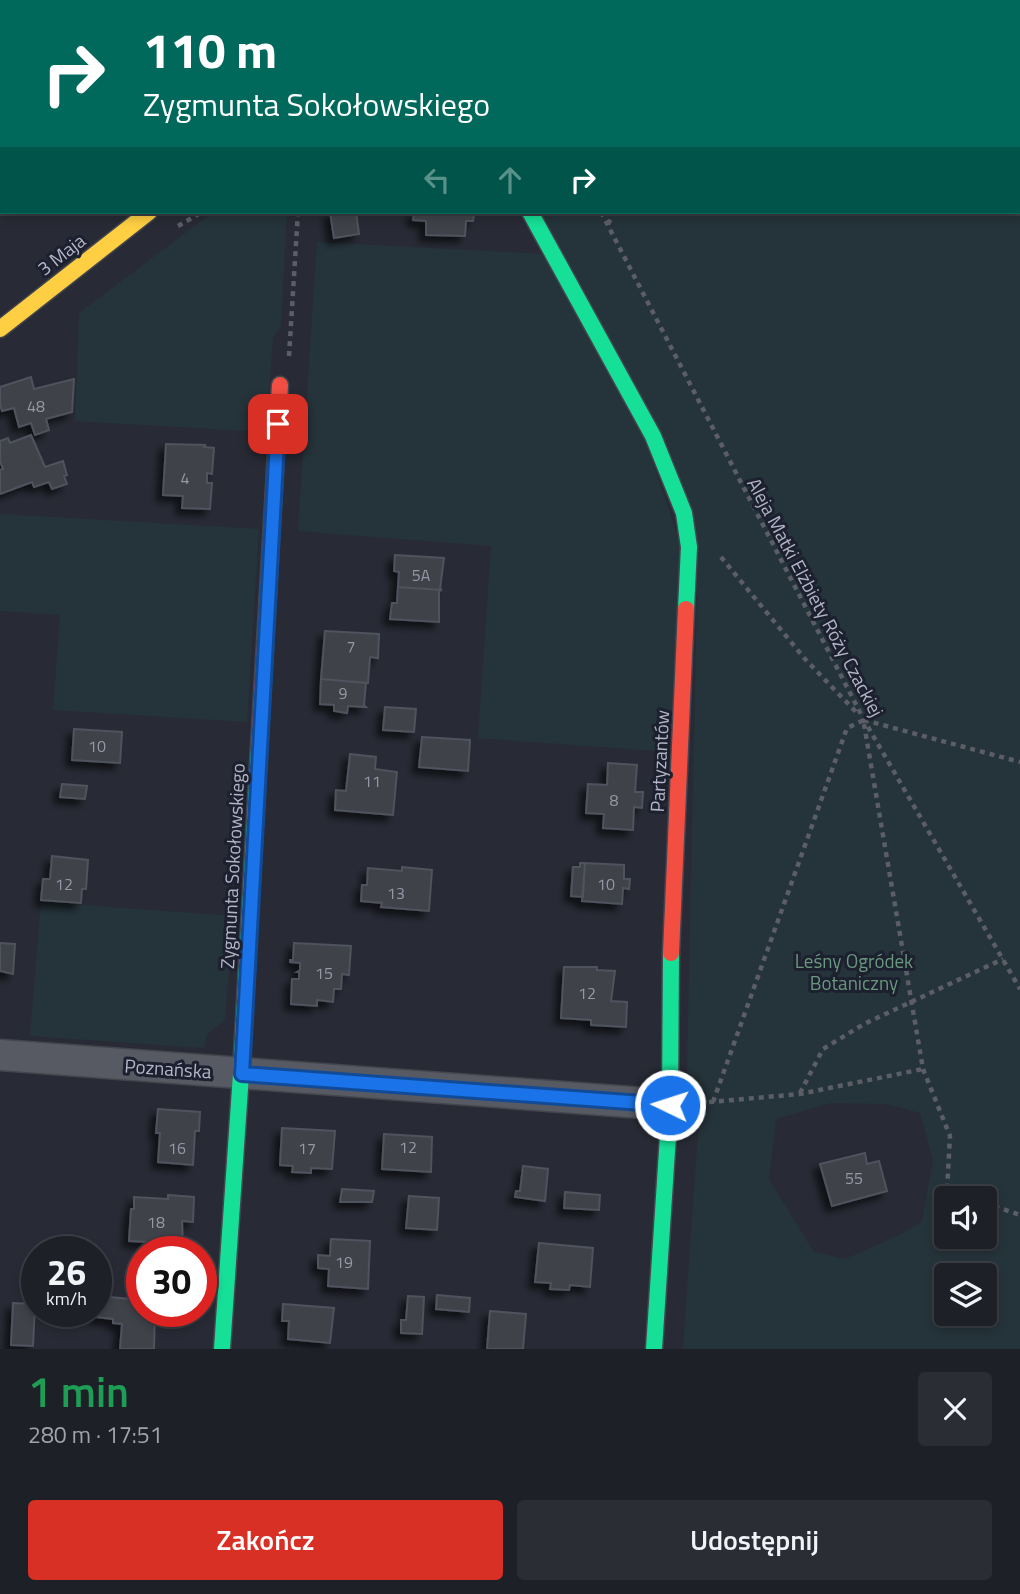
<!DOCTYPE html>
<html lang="pl">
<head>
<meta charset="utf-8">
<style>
  :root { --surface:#1e2028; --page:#2b2d34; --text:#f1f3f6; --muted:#a1a3a8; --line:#3c3e45; --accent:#d93025 }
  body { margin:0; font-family:"Titillium Web",sans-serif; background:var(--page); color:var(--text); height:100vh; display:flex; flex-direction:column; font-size:26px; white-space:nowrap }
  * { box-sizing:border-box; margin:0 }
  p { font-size:23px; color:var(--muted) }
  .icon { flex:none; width:38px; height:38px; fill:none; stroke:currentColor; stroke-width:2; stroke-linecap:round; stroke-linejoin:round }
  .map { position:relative; height:1349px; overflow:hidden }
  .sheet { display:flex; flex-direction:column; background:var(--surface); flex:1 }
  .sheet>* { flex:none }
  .guide { position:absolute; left:0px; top:0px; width:1020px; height:214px; box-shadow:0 4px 10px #0003,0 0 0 2px var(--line); background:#00695c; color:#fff; overflow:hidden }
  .controls { position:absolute; left:934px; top:1186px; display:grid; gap:14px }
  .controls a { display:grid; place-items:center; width:63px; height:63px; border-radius:7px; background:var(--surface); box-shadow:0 4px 10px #0003,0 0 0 2px var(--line); font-size:35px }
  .speed { position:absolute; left:21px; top:1236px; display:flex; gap:14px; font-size:35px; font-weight:700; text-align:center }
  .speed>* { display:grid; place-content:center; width:91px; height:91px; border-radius:50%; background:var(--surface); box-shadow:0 4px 10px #0003,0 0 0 2px var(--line); line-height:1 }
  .speed small { font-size:18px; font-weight:400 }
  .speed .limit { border:10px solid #d22; background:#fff; color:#111 }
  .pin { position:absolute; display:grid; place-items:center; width:60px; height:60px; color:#fff; margin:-30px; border-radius:14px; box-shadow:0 4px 10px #0006 }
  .me { position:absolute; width:77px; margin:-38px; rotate:274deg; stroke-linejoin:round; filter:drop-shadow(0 0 5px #0008) }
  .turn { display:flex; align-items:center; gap:24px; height:147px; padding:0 28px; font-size:32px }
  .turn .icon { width:91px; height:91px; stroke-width:2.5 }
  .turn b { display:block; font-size:49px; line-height:60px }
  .lanes { display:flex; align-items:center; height:66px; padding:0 28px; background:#0003; justify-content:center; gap:35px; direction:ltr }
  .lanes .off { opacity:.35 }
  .round { display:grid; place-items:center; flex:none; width:74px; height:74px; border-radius:7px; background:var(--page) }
  .overview { display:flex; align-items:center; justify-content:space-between; height:119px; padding:0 28px }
  h1 { font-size:42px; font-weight:600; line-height:52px; color:#1e9e55 }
  .primary-button { display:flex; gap:14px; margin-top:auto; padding:14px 28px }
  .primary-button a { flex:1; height:80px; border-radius:7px; background:var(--accent); color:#fff; font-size:28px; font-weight:600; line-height:80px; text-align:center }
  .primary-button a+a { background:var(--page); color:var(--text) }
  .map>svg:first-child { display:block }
</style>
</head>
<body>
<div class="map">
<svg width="1020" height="1349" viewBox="0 0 1020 1349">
  <defs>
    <filter id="shadow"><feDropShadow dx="-6" dy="6" stdDeviation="3.5" flood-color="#0009"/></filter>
  </defs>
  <rect width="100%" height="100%" fill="#282b35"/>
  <path fill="#25333a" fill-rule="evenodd" d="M781,0H1020V1349H683L699,1118L686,1115L698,542L537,212H1018V2ZM831,1103L887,1104L920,1113L933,1160L922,1221L902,1234L845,1259L814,1252L769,1179L776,1119ZM947,1199H985V1237H947ZM947,1276H985V1314H947Z
    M213,212H287L281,326L273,338L266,432L75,421L79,313Z
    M317,242L544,254L641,428L682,548L670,752L478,738L491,546L298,531Z
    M0,514L259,529L247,722L53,710L60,615L0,611Z
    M41,902L233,916L225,1019L207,1035L204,1048L30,1036Z"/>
  <path fill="#40424a" stroke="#50525d" stroke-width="2" filter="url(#shadow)" d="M168,0H227L228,2H169Z
    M330,212H356L359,234L334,238Z
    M414,212H467L466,214L474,215L473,221H466L465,236L426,235V221L413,220Z
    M31,377L34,389L74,379L72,412L46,419L49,430L35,435L31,423L19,427L14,408L2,411L0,404V387Z
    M31,435L45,467L63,461L67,475L64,476L67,484L52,489L49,482L34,487L32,482L0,494V470L3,469L0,461V441L8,438L10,443Z
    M166,444L205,445L204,447L214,448L212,474L207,473V483H212L210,509L182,508L183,496L163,495Z
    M395,555L444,558L440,589L442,590L398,587L399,572L394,571Z
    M398,587L442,590L439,591V622L390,619L392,603H397Z
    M325,631L379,634L378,658L370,657L368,683L321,679Z
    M321,679L366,683L364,705L366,707L348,706L347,713L334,711V705L320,704Z
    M385,707L416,709L414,732L383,730Z
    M74,729L122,732L120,763L72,760Z
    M422,737L470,740L468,771L419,767Z
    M350,754L376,757L375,769L397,772L393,815L335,810L336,790L346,791Z
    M608,763L637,765L635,792H643L642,808L634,807L633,830L603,828L604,814L586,813L588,784L607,785Z
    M62,784L87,786L85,799L60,797Z
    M52,856L88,860L86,889H82L81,903L41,900L43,879H50Z
    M580,863H585L583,897L571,896L573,867H580Z
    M585,863L624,865V879H630L629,889L623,888L622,904L582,901Z
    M402,867L432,870L429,911L381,907L382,903L361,901L362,885H367L368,868L402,871Z
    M0,943L15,944L13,974L0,971Z
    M294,943L351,946L349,975L342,974L341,989H334L333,1002L317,1000V1006L291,1004L292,979H299V972H297L300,970V963L290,962V960H293Z
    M564,967H597V970L615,971L611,1001L627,1002L626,1027L591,1025V1020L561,1018Z
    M158,1109L200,1112L199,1131H195L193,1165L158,1162L160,1133H156Z
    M282,1128L335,1131L332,1169L311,1168V1173L292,1172L293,1166L280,1165Z
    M384,1134L432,1137L431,1172L382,1169Z
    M865,1153L867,1164L879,1161L887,1191L832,1206L820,1164Z
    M523,1166L548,1169L545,1201L515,1197L516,1191H520Z
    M342,1189L374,1191L372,1202H340Z
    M565,1192L600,1195L599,1210L564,1208Z
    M168,1195L194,1197L193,1222L182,1221L183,1248L165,1247L166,1243L129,1241L131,1209H134V1197L168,1199Z
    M409,1196L439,1198L437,1230L406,1228Z
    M331,1239L370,1241L368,1289L328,1286L329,1269L318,1268V1255L330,1256Z
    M539,1243L593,1248L590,1287L570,1285L569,1290L550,1289L551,1283L535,1282Z
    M437,1295L470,1298L469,1312L436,1309Z
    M98,1296L142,1300V1311H155L154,1349H120L122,1324L113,1323V1319L96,1317Z
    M408,1296L424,1297L422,1334L401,1333V1320H406Z
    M13,1303L35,1304L33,1346L11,1345Z
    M283,1304L334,1308L330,1343L288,1339L289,1321H282Z
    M490,1311L526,1314L523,1349H487Z"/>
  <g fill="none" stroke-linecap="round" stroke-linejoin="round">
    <defs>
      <path id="street" d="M424,0V2
        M0,1055L670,1105"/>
      <path id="fast" d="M446,2L449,0
        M530,212L653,436L684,513L689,547L686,609
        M222,1349L241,1074L259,748
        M654,1349L670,1105L671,953"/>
      <path id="slow" d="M0,329L149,212"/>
      <path id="jam" d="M259,748L280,385
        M671,953L686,609"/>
    </defs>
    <use href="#street" stroke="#44464e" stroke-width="33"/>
    <use href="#fast" stroke="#44464e" stroke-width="19"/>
    <use href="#slow" stroke="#44464e" stroke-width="19"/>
    <use href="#jam" stroke="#44464e" stroke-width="19"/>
    <path stroke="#5b5e67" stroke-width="4.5" stroke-dasharray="5 5" stroke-linecap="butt" d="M494,0L495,2
      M690,0V2
      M783,0L787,2
      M374,2L376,0
      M383,2L384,0
      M486,2L489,0
      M501,2L505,0
      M1018,9H1020
      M601,212L864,720L1020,989
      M608,224L615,212
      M178,226L202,212
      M289,356L298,212
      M721,557L805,659L858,714
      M864,720L1020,762
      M864,724L923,1069L950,1136L944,1247
      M800,1093L823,1049L864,1024L1003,959
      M713,1102L847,728L864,720
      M699,1103L800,1094L923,1069
      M947,1190L973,1199
      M985,1203L1020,1215"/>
    <use href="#street" stroke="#585a63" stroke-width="30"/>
    <use href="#fast" stroke="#16e098" stroke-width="16"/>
    <use href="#slow" stroke="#ffcf43" stroke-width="16"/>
    <use href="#jam" stroke="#f24e42" stroke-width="16"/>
  </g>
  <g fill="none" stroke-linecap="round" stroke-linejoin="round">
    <defs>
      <path id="route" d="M278,424L242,1074L670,1105"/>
    </defs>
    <use href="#route" stroke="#114b97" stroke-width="18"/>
    <use href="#route" stroke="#1a73e8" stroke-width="12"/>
  </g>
  <g text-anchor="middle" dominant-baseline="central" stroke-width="6" stroke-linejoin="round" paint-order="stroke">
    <g font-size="16" fill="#9698a7">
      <text x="36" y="406">48</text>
      <text x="185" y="478">4</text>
      <text x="421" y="575">5A</text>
      <text x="351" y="646">7</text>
      <text x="343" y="693">9</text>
      <text x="97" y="746">10</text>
      <text x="372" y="781">11</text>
      <text x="614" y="800">8</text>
      <text x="64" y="884">12</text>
      <text x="606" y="884">10</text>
      <text x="396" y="893">13</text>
      <text x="324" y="973">15</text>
      <text x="587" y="993">12</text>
      <text x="408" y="1147">12</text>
      <text x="177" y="1148">16</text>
      <text x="307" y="1148">17</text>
      <text x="854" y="1178">55</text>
      <text x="156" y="1222">18</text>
      <text x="344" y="1262">19</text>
    </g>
    <g font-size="19" fill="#b2b5c6" stroke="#1c202f">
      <text transform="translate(61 254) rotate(-38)">3 Maja</text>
      <text transform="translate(816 597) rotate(62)">Aleja Matki Elżbiety Róży Czackiej</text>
      <text transform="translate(659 761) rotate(-87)">Partyzantów</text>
      <text transform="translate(232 866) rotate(-87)">Zygmunta Sokołowskiego</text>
      <text transform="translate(168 1068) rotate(4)">Poznańska</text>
    </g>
    <g font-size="19" fill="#69977d" stroke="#1c202f">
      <text x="854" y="960">Leśny Ogródek<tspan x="854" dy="22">Botaniczny</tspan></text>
    </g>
  </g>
</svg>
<div class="controls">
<a><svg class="icon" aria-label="sound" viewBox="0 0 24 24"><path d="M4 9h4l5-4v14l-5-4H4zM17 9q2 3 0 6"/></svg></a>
<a><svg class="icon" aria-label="layers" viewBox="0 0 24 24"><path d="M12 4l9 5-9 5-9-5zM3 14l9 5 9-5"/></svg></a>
</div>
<div class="speed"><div>26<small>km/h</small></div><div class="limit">30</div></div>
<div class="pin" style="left:278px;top:424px;background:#d93025"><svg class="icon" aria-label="arrive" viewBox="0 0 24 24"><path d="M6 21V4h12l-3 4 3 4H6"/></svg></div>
<svg class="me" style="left:670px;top:1105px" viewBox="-20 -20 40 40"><circle r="17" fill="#1a73e8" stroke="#fff" stroke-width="3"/><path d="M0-11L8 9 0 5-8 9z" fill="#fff"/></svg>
<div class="guide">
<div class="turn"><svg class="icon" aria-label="right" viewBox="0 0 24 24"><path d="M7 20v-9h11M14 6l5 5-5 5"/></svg><div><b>110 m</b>Zygmunta Sokołowskiego</div></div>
<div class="lanes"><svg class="icon off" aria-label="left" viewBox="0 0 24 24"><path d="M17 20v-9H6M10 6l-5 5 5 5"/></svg><svg class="icon off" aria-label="ahead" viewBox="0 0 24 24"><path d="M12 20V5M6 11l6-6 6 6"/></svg><svg class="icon" aria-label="right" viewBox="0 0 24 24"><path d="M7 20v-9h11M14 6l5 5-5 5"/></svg></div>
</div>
</div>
<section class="sheet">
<div class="overview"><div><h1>1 min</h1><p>280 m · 17:51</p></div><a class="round"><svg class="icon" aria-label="close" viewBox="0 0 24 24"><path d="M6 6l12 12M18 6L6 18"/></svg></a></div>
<div class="primary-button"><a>Zakończ</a><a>Udostępnij</a></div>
</section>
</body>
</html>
